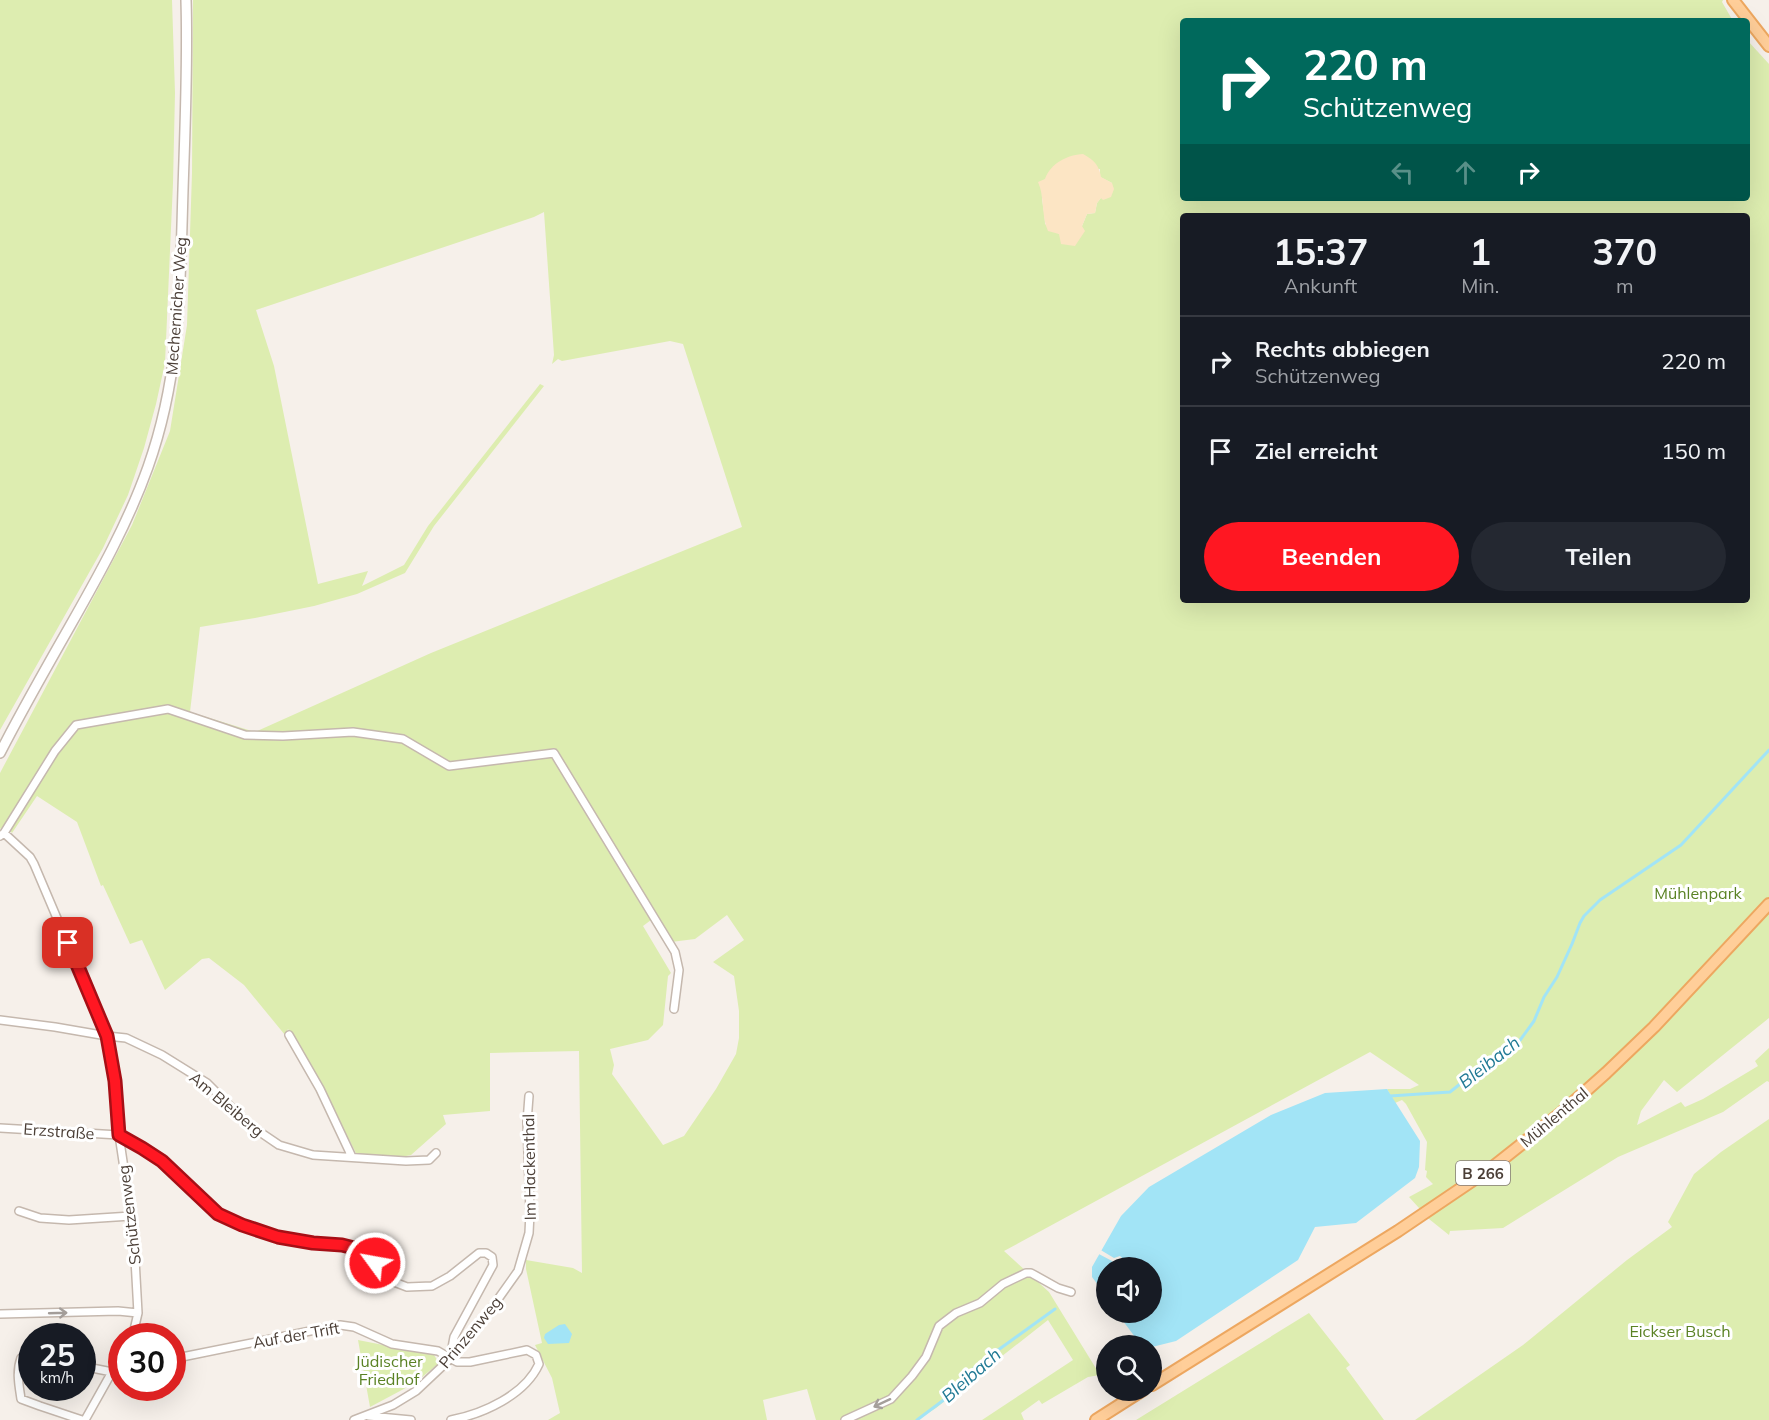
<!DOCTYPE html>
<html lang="de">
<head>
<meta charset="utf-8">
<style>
  :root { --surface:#171b24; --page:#242831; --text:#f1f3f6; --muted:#9ea1a6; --line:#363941; --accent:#ff1722 }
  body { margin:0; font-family:Mulish,sans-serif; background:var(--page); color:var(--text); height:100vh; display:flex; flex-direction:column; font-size:22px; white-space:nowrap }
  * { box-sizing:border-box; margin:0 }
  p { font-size:20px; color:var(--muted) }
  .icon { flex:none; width:33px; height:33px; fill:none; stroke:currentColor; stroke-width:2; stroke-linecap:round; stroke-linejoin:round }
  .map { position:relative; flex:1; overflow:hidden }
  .side { position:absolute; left:1180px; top:213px; width:570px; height:390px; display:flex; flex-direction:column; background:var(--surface); border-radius:6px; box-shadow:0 6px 24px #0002 }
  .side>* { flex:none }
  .hud { position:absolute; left:1180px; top:18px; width:570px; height:183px; border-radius:6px; box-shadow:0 6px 24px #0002; background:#00695c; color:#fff; overflow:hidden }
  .tools { position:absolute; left:1096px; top:1257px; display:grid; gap:12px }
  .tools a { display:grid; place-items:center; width:66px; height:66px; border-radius:50%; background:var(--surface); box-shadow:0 6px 24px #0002; font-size:30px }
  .speed { position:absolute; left:18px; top:1323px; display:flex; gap:12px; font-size:30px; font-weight:700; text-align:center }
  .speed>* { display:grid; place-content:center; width:78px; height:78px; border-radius:50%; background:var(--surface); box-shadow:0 6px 24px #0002; line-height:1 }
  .speed small { font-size:15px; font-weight:400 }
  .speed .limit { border:9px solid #d22; background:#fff; color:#111 }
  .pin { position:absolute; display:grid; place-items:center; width:51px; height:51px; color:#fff; margin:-26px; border-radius:12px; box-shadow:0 3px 9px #0006 }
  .me { position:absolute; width:66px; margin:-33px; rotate:302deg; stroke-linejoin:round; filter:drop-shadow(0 0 4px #0008) }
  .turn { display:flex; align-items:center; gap:21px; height:126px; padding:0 24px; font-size:27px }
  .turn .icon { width:78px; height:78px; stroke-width:2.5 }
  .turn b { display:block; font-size:42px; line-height:51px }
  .lanes { display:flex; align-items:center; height:57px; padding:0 24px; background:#0003; justify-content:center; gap:30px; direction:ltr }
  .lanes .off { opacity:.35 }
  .eta { display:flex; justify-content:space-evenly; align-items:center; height:102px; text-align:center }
  .eta b { font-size:36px; font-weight:700; line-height:42px }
  .primary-button { display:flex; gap:12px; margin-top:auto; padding:12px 24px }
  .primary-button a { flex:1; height:69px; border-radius:36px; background:var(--accent); color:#fff; font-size:24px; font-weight:700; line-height:69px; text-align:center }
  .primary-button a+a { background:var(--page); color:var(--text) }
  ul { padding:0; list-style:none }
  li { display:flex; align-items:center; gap:18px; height:90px; padding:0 24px; border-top:2px solid var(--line) }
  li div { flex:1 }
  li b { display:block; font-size:22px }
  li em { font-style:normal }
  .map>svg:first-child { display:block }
</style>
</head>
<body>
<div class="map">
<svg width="1769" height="1420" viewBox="0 0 1769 1420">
  <rect width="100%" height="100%" fill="#f6f0ea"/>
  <path fill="#ddedb0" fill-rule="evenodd" d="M0,0H172L175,93L173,183L165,363L156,404L144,448L128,495L103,548L0,730Z
    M193,0H1723L1722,2L1733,21H1184V198H1748V41L1769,64V1018L1677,1092L1664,1080L1641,1111L1637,1125L1681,1102L1685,1107L1703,1099L1758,1066L1755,1061L1769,1048V1082L1767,1081L1723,1112L1618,1157L1503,1228L1450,1231L1449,1235L1429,1219L1409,1197L1433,1184L1426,1177L1427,1171L1425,1170L1427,1142L1406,1104L1402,1100L1395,1103L1387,1089H1410L1419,1085L1370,1052L1004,1251L1049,1292L1100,1375L1088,1377L1042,1404L1039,1400L1021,1413L1024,1420H982L1073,1360L1048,1320L936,1408L917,1420H816L807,1389L763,1400L767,1420H548L560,1413L552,1378L535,1345L542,1343L526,1269V1260L573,1268L582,1273L579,1051L490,1053V1111L443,1115L446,1124L411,1155L401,1157L359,1156L356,1153L319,1081L288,1029L285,1035L244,985L209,958L202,959L165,990L142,940L130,944L103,885L101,886L77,822L37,796L12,833L5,825L0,829V773L132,525L170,431L187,325L192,173ZM1100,169V177L1112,183L1097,203L1095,213L1087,214L1082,226L1059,234L1045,224C1045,206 1038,197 1045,179ZM544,212L554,355L552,364L558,359L562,361L670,341L683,344L742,527L431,653L255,732L190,712L200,627L255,618L314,606L357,594L405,573L434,526L544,386L540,384L428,526L404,565L362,586L368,571L318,584L274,366L256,310L534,217ZM1184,216H1748V600H1184ZM560,755L671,942L695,939L727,915L744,940L713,962L734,976L739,1011V1038L736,1054L716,1089L684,1136L663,1145L612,1074L614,1065L610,1049L648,1040L663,1025L668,976L671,973L643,926L651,920L552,757Z
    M1769,1119V1420H1415L1523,1345L1627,1260L1672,1227L1668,1222L1694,1174L1721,1152Z
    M1309,1313L1350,1365L1346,1368L1384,1420H1136Z
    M358,1340L434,1355L439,1363L415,1383L370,1407Z"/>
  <path fill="#fce5c4" d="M1083,154C1094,160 1099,165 1101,177L1112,183L1114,189L1111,197L1103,200L1101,198L1097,203L1095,213L1087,214L1082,226L1085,231L1075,246L1061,244L1059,234L1048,231C1041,216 1045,197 1038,182L1045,179C1051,163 1067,155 1083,154Z"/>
  <path fill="#a2e4f6" d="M1387,1089L1420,1141L1419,1167L1415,1178L1356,1223L1315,1227L1298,1260L1176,1341L1152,1347V1346L1141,1345L1117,1313L1152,1312V1268H1107V1297L1092,1277V1267L1121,1216L1149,1187L1271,1115L1325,1093Z
    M565,1324L572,1334L569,1343L548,1344L544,1338L545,1334L559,1325Z"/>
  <path fill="#f6f0ea" d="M1099,1249L1114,1258L1120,1256L1124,1260L1123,1265L1120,1267L1115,1266L1112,1261L1097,1253Z"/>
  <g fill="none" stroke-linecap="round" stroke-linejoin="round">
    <path stroke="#a2e4f6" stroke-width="3" d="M1390,1096L1450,1092L1493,1058L1518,1043L1534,1021L1544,997L1557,977L1572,944L1580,923L1584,916L1600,900L1681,845L1769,750
      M917,1420L953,1393L976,1366L1055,1309"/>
    <defs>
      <path id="minor" d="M4,833L30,857L34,864L107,1036L115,1081L119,1135L130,1208L135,1259L138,1313L134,1330L131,1336
        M0,836L4,833L55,751L76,725L168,709L245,735L283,736L353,732L403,739L449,766L554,753L675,952L679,970L674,1009
        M0,1020L55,1027L107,1036L126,1038L162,1055L207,1083L248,1124L279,1145L313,1155L406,1161L429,1160L436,1153
        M289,1035L320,1089L352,1157
        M0,1128L119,1135L142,1148L161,1161L218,1213L242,1225L278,1237L313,1243L342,1245L362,1250L394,1282L407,1287L432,1286L450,1276L479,1253H486L492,1257L493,1265L454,1337L450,1359
        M19,1211L40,1218L69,1220L131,1216
        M0,1314L118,1311L138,1313
        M32,1356H27L21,1358C16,1372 19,1385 21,1399L40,1406L82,1420
        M172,1359L340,1325L354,1327L392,1344L438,1351L457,1362H470L527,1350L536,1355L539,1364C525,1395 483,1414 451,1420
        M82,1366L112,1372L122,1370
        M369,1416L411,1420
        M85,1420L122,1354
        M354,1420L393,1405L416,1391L450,1359L491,1309L518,1271L529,1233L530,1213L527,1122L529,1096
        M845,1420L891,1399L912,1376L926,1357L939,1326L956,1313L980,1303L1003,1284L1026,1273H1031L1058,1288L1071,1292"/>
      <path id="tertiary" d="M0,753C22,710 46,668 70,626C99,575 128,523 148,467C181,374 180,287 183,190C185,127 188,63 186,0"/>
      <path id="primary" d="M1733,0L1769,46
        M1152,1385L1398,1231L1494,1166L1561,1113L1606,1073L1654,1027L1769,904
        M1096,1420L1143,1390"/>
    </defs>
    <use href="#minor" stroke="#c5b8ae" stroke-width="10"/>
    <use href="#tertiary" stroke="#c5b8ae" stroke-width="12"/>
    <use href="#primary" stroke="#eda760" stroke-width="14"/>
    <use href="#minor" stroke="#fff" stroke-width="7"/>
    <use href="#tertiary" stroke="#fff" stroke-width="9"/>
    <use href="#primary" stroke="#ffce99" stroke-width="10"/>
  </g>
  <defs><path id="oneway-shaft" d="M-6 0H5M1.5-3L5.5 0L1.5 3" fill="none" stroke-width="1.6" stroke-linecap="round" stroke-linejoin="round" transform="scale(1.5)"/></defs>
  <g stroke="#a59f9b">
    <use href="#oneway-shaft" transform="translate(58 1313) rotate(-2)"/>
    <use href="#oneway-shaft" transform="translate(882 1403) rotate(155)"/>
  </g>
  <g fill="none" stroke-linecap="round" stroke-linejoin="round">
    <defs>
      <path id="route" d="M68,943L107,1036L115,1081L119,1135L142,1148L162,1161L218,1214L242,1225L278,1237L313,1243L342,1245L362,1250L375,1263"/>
    </defs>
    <use href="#route" stroke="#a60f16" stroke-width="15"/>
    <use href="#route" stroke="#ff1722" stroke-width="10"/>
  </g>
  <g text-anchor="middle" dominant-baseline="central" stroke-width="6" stroke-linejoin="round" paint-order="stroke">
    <rect fill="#fff" stroke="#817973" stroke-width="1.5" x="1456" y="1161" width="54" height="24" rx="4.5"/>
    <g font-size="15" font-weight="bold" fill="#4b3f37">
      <text x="1483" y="1173">B 266</text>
    </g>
    <g font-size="16" fill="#4b3f37" stroke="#fff">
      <text transform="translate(176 306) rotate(-86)">Mechernicher Weg</text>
      <text transform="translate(227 1104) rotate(40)">Am Bleiberg</text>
      <text transform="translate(1554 1117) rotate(-40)">Mühlenthal</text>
      <text transform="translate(59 1131) rotate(4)">Erzstraße</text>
      <text transform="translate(529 1167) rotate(-91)">Im Hackenthal</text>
      <text transform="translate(129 1215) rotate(-97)">Schützenweg</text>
      <text transform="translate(470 1332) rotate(-50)">Prinzenweg</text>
      <text transform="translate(296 1335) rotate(-10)">Auf der Trift</text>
    </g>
    <g font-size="16" fill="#5a8224" stroke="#fff">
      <text x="1698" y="893">Mühlenpark</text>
      <text x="1680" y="1331">Eickser Busch</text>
      <text x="389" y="1361">Jüdischer<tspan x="389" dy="18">Friedhof</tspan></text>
    </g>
    <g font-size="18" font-style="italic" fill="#217a95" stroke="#fff">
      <text transform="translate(1489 1062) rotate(-38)">Bleibach</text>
      <text transform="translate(971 1375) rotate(-41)">Bleibach</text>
    </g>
  </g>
</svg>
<div class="tools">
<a><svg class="icon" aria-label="sound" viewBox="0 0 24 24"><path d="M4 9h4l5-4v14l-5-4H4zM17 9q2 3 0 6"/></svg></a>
<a><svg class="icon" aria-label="search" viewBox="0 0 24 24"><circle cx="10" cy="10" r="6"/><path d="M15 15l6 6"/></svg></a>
</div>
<div class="speed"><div>25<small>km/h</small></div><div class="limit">30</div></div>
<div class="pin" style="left:68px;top:943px;background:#d93025"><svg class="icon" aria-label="arrive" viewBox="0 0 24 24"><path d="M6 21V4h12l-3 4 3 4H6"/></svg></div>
<svg class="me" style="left:375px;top:1263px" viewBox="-20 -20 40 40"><circle r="17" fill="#ff1722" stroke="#fff" stroke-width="3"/><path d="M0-11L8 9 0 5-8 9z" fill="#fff"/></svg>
<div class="hud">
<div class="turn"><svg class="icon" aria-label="right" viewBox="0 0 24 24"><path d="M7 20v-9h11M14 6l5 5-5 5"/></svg><div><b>220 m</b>Schützenweg</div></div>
<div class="lanes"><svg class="icon off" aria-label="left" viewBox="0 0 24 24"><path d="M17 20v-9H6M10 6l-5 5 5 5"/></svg><svg class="icon off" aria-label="ahead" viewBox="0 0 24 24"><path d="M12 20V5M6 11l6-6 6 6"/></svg><svg class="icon" aria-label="right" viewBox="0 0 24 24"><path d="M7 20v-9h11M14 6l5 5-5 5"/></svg></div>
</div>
<section class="side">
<div class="eta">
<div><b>15:37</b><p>Ankunft</p></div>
<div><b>1</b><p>Min.</p></div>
<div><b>370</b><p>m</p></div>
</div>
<ul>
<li><svg class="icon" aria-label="right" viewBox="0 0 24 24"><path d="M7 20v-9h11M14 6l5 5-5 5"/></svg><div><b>Rechts abbiegen</b><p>Schützenweg</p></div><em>220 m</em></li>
<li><svg class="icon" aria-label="arrive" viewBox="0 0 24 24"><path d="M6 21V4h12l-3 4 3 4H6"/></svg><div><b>Ziel erreicht</b></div><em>150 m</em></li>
</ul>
<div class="primary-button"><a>Beenden</a><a>Teilen</a></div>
</section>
</div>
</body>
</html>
